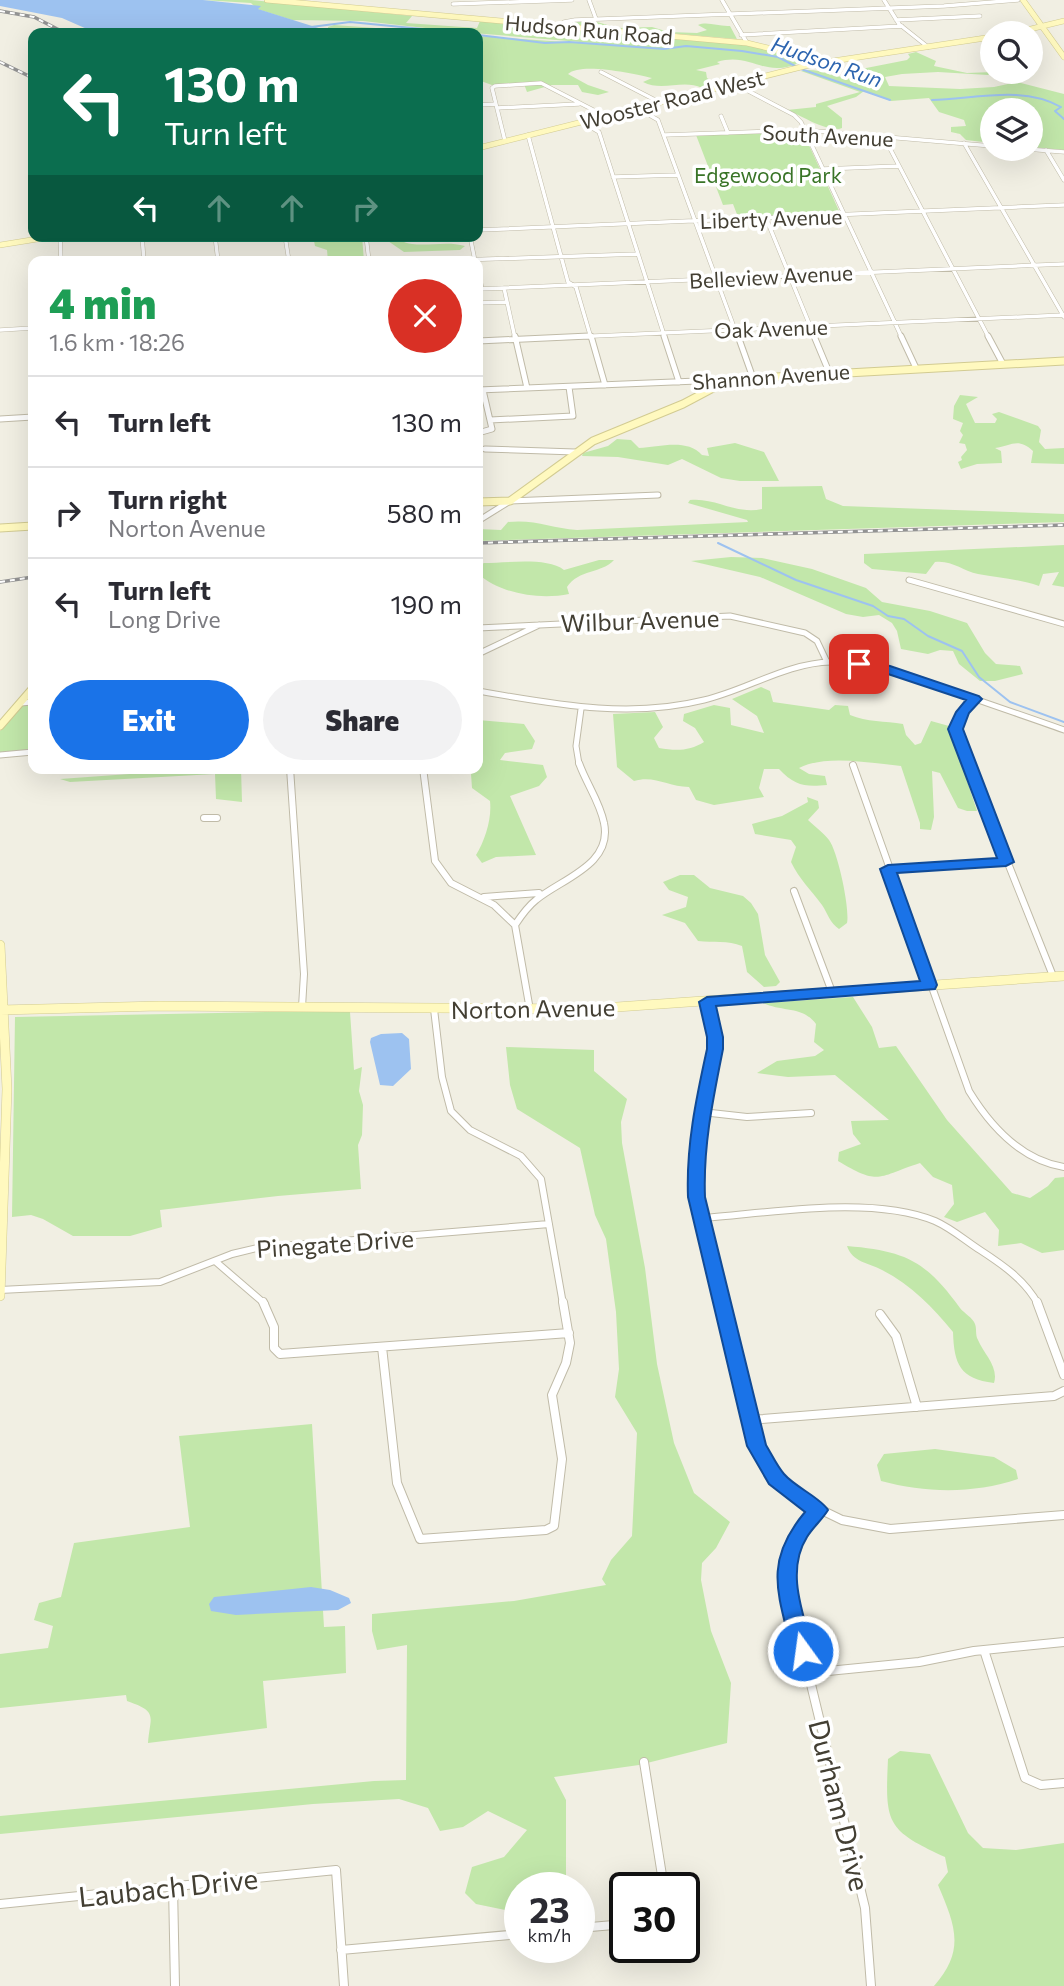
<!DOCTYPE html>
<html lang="en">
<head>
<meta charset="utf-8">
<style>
  :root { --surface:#fff; --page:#f2f2f3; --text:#2b2b33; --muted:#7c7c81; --line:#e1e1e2; --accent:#1a73e8 }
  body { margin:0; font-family:Commissioner,sans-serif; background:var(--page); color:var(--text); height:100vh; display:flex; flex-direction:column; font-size:26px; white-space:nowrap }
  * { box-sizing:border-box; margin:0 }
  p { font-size:23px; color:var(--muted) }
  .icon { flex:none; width:38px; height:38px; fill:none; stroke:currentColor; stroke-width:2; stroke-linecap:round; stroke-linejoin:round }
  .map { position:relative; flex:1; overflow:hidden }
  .details { position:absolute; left:28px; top:256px; width:455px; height:518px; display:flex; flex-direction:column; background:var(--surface); border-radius:14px; box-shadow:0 7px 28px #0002 }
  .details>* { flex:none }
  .hud { position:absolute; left:28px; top:28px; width:455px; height:214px; border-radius:14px; box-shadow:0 7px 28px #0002; background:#0b6e4f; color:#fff; overflow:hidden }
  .tools { position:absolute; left:980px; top:21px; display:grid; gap:14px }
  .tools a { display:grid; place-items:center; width:63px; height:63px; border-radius:50%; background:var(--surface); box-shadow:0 7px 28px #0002; font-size:35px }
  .speed { position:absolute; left:504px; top:1872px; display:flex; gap:14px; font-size:35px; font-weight:700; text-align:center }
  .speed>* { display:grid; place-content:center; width:91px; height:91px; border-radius:50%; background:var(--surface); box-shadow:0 7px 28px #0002; line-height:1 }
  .speed small { font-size:18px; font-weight:400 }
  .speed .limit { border:4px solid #111; border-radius:10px; background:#fff; color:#111 }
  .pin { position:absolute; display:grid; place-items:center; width:60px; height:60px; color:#fff; margin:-30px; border-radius:14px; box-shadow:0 4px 10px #0006 }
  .me { position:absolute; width:77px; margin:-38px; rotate:346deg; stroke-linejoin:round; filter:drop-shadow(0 0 5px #0008) }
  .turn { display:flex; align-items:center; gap:24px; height:147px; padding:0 21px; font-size:32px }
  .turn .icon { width:91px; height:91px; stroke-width:2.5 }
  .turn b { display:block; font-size:49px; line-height:60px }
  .lanes { display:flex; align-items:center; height:66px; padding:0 21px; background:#0003; justify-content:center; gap:35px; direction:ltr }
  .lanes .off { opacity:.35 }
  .round { display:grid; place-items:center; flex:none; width:74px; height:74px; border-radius:37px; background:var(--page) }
  .summary { display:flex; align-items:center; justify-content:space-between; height:119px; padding:0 21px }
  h1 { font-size:42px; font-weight:800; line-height:52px; color:#1e9e55 }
  .action { display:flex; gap:14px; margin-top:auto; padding:14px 21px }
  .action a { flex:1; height:80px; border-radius:42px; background:var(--accent); color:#fff; font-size:28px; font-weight:800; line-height:80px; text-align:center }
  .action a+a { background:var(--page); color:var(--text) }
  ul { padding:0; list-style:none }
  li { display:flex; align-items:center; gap:21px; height:91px; padding:0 21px; border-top:2px solid var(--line) }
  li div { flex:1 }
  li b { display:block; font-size:26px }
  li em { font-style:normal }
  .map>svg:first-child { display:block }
</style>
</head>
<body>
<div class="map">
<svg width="1064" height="1986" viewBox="0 0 1064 1986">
  <rect width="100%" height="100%" fill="#f1efe3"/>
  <path fill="#c2e7aa" d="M203,0H251L412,16L406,23L477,28L480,21L758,46L788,54L803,61C764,81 752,51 717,62L720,64L696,70L706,72L707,78L717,84L702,88C683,79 662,92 643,82L652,78C634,74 581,62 568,74L588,85L609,92L598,95L582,92L578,85H552L527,92L524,84L492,85L478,80V36L665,49L461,32L363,21L292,20L257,9L251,3Z
    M590,20L618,28L652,27L669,32L697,33L707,30L698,25C708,21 719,27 730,26L737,39L564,24Z
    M334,25L445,33H328V27Z
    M916,52L936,61L934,66L967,73L993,72L988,75L938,72L902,74L885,77L889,86L960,89L994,87L1017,82L1064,94V150L1031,147V110H992V143L966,140L960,134L951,132V127L966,126L964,120L939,112L929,98L891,101L864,91L856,97L827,106L842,118V128L839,129C820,129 805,117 787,110L816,107V104L860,92L801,71C823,66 836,84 861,74L856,70L907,60L910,57L908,54Z
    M803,132L840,213L738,217L733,204L723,205L696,135Z
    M313,236H362L364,261H328L327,250L315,246Z
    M390,238C399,238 403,243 412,244C430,246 448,241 465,246L460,250L404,252L388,241Z
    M960,395L978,397L966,404L975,423H995L997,419L992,414L999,412L1038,426L1041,430L1039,442L1045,449L1064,448V464L1031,463L1033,451C1018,437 1011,446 995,448L1001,451L1002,463L977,464L961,469L958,462L962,460L961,457L967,450L965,444L959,443L963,435L960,431L963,423L953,419L954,406Z
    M617,439L631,440L639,448C659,447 687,438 702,455L709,456L707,448L735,443L764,452L779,481H740L721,478L682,459L668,465L618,457L582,456L583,453L608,446Z
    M822,486L826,499L843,506L1064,514V522L478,541V529L501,530L508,522C534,519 552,528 577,530L748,522L747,520L688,503L690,500C715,497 736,515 762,509V487Z
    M1064,545V587L1052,585L1059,572L1043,574L1039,586C1019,579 1000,578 978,574C963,571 952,560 935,562L926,574L872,569L864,563V554Z
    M731,557L762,558L812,569L866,588L882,602L930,611L967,623L985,653L996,664L1020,666L1023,674L995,681H980L959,664L953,651L940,650L928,654L901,649L897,631L892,623L879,615L863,617L846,614L760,577L691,561Z
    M599,560H614C601,574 579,569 567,587L569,594C540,600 501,594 478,574V566L484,563C507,563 547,557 564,570Z
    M761,687L770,691L773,702L829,710L835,705L848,706L850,715C867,722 885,721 903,724L906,735L915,745L921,743L931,721L949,726L977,811H967L958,808L940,773L932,771L934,817L931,830L920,829V823L901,766C869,763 827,754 799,768L809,774L825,776L827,785C805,787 795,786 779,769H764L759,788L764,797L714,805L696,800L689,787C668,787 655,775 634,781L617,767L613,714L655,712L663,727L654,738L659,748C676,751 690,751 704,742L695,728L683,721L684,714L714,705L730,708L731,725L764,733L757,716L732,699Z
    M33,703V752L0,754V731L21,704Z
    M478,720L524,724L535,741L532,749L505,753L500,760L543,765L547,777L539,786L510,796L536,855L496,857L482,863L476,855C485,840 492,819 490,801L472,788L471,774L478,768L481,754L478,750Z
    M213,768H241L242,802L216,799L215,774L70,782L60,779Z
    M807,797L818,801L819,808L808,820C815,827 824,833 829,840C838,852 850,909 847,923L839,929C830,923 828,914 822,905C811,890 799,879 791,862L796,847L791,840L755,834L752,824L782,816L808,802Z
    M680,875H694L710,888L743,896L751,903L758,914L765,955L780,982L776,986L764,987L747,972L742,946C728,940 713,943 698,941L685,923L662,915L686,907L688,897L669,890L663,882Z
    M853,997L872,1027L879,1048L896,1046L947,1120L1012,1193L1030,1198L1048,1186L1055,1178L1064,1177V1250L1042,1253L1021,1243L998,1246L999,1230L985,1212L957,1222L944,1217L954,1204L952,1185L933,1177L920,1163C877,1177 880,1186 838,1161L839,1152L861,1144L853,1134L851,1121L889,1120L835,1075L788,1077L757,1073L777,1061L815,1056L824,1050L814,1042L816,1024C803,1006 782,1012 763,1003Z
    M315,1011L350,1012L354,1070L362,1067L359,1091L363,1105L362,1135L358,1145L361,1189L278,1196L160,1210L162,1227L130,1236H73L43,1219L31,1215L12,1217L15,1017Z
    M506,1047L594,1050V1071L627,1099L621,1122L622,1143L645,1268L657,1364L674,1443L694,1493L730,1522L716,1548L702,1563L701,1580L711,1631L731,1683L727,1743L639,1765L554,1777L566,1800V1888H520V1913L476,1904L465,1893L472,1867L504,1857L527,1830L488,1811L463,1827L440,1831L428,1808L399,1799L313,1804L0,1834V1816L374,1781L406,1780L407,1645L377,1650L372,1631V1614L514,1601L606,1585L602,1579L611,1560L632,1536L637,1433L615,1397L619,1369L616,1312L606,1239L595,1215L580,1148L517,1109L510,1085Z
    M847,1246C906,1251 926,1261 960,1308C964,1313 973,1318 975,1324C977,1329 975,1335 978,1340C984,1354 999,1367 994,1383C960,1379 954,1364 953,1332C933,1308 912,1285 882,1270C869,1263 852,1262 847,1246Z
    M312,1424L324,1627L345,1626L346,1673L263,1681L267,1728L148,1743C150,1716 159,1712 127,1701L126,1695L0,1708V1654L48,1648L53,1626L34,1620L39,1603L61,1597L74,1543L190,1527L179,1436Z
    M935,1449L994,1457L1016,1470L1018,1479C973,1494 926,1493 881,1481L877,1465L884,1454Z
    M900,1751L930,1754L968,1833L983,1848L1016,1850L1064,1843V1986H934C966,1950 955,1925 938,1885L948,1872L945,1857C886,1830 885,1823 888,1759Z"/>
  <path fill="#9dc2f0" d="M0,0H203L261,6L258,9L328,31L96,33L62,18L0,6Z
    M402,1033L409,1039L411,1069L393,1086L380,1085L370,1042L371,1038L381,1034Z
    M311,1587L330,1590L349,1598L351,1603L338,1610L236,1615L211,1611L209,1604L214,1597Z"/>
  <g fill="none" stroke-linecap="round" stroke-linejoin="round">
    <path stroke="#9dc2f0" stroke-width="2" d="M311,27L350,22L464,33
      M478,35L545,43L569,42L664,49L686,46L742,51L778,57L795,66
      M801,69L890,100
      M932,100C974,99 1023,85 1061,107L1055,111L1064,119
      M718,543L796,580L873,606L888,616L904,619L928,636L962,651L979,677L1010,702L1064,722"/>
    <defs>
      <path id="street-far3" d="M589,0L596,19
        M722,0L747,43
        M884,0L899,24L928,47
        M453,4L572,0
        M896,20L980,16
        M557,27L564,22L575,20L944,6L1018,0
        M741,35L902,26
        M601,72L659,102
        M733,83L794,115L801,122L902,338
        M478,105L496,104
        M497,108L579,104
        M637,108L658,120L738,338
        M721,116L728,133
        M582,122L599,132L665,338
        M528,135L568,282L576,287L591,338
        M664,135L804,130L992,146
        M884,137L989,338
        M505,141L492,88L495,86L541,83L605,116
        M964,143L1064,317
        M1027,149L1064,152
        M1046,150L1064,180
        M823,169L899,166
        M613,177L678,175
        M766,218L815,338
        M478,230L1064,205
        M60,236L61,261
        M142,236L144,261
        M215,236L218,261
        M285,236L289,261
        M366,236L369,261
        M470,236L475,261
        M433,261L638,254
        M478,270L482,289
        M504,288L515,338
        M478,289L1064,264
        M478,303L507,302
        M0,330L33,328
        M549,338L1064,315"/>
      <path id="street-far2" d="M515,336L527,388
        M591,336L605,385
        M664,336L679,382
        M738,336L753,378
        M814,336L829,372
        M901,336L916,368
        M988,336L1003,364
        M478,341L589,336
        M478,390L722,380
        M0,419L33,417
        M490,420L573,416L569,387
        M478,433L492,429L483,390
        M485,449L575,452
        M478,521L510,501L658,495
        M909,580L1064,624
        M478,628L730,616L805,633L817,641L827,662
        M478,654L539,625
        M478,691C554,704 628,719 704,700C747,690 786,663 831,662C877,661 921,680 964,695C997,707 1031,718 1064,730
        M20,703L33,702
        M0,755L33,752
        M579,764L576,746L581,709
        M968,764C957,735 950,724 975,699"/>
      <path id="street-far1" d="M968,763L1053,976
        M853,765L969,1091C991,1127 1021,1160 1064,1167
        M290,768L304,974L302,1007
        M423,768L435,861L451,883L494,905L515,925L530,1010
        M204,818H217
        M888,869L1006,862
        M794,891L832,992
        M484,897L539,893
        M515,925C521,916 527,907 536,900C561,879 613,865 604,823C600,802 586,783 579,763
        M707,1002L715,1049L698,1139L696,1176L697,1197L722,1304
        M434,1009L442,1077L451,1111L470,1130L521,1156L541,1179L563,1304
        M702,1112L747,1117L811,1113
        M702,1218C771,1213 871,1195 935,1221C951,1228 966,1241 980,1250C1003,1265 1025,1280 1038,1304
        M215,1261L265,1304
        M0,1290L160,1282L232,1254L257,1248L549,1224"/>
      <path id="street" d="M263,1302L274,1327V1348L280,1354L569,1333
        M722,1302L755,1441L774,1476L805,1502L842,1520L890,1529L1064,1515
        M1037,1302L1064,1375
        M880,1314L896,1336L917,1407
        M382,1347L397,1483L420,1539L546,1530L554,1526L562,1459L552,1395L566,1363L570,1343L563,1302
        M750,1420L1054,1396L1064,1391
        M818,1511C797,1533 787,1555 787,1585L865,1908L871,1986
        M984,1650L1025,1778L1041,1785L1064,1783
        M808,1673L919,1662L974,1651L1064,1642
        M644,1762L664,1888
        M173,1886L175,1986
        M0,1904L336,1870L344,1986
        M579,1928L625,1924
        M341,1950L520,1934"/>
      <path id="secondary-far2" d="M267,0L747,43L827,62
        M1023,0L1064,57
        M1014,33L1064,21
        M478,148L813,64L992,37
        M0,245L56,236"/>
      <path id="secondary-far1" d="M478,502L510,501L593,441L683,404L717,386L722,380L1064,361
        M0,528L33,526
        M0,726L33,688"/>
      <path id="secondary" d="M0,945L7,1089L0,1296
        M0,1010L159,1006L588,1009L1064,976"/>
    </defs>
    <use href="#street-far3" stroke="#c0bba8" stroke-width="4.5"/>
    <use href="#street-far2" stroke="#c0bba8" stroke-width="7"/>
    <use href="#street-far1" stroke="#c0bba8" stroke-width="8"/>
    <use href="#street" stroke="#c0bba8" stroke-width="10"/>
    <use href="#secondary-far2" stroke="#d2cb92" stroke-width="6"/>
    <use href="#secondary-far1" stroke="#d2cb92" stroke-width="9"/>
    <use href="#secondary" stroke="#d2cb92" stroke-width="10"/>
    <use href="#street-far3" stroke="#fff" stroke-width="3.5"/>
    <use href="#street-far2" stroke="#fff" stroke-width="5"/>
    <use href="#street-far1" stroke="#fff" stroke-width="6"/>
    <use href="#street" stroke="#fff" stroke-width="8"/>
    <use href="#secondary-far2" stroke="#fff9bf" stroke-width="5"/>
    <use href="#secondary-far1" stroke="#fff9bf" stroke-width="7"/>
    <use href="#secondary" stroke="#fff9bf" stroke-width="9"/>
    <defs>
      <path id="rail" d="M0,11L34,17L65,33
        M0,62L33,78
        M478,543L1064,525
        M0,582L33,577"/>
    </defs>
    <use href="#rail" stroke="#939393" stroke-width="3.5"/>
    <use href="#rail" stroke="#fff" stroke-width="2" stroke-dasharray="5" stroke-linecap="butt"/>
  </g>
  <path fill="#1a73e8" stroke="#114b97" stroke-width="2" d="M859,660L890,666L979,696L982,699L969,713L963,729L1014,862L1006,866L897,873L937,985L935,989L716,1006L723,1037V1049C713,1099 703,1146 705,1197L766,1445C772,1455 777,1466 784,1474C795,1487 821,1498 828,1510C822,1520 813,1527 807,1537C785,1572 804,1615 813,1651L810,1656L803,1659L795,1656L792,1651C778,1593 763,1562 805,1512L769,1484L747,1446L688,1197C686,1146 696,1099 707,1049V1037L699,1002L707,997L920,981L880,869L888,865L997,858L948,729L956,712L966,700L882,672L855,667V661Z"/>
  <g text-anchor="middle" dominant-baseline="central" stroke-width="7" stroke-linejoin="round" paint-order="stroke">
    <g font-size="21" fill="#433f33" stroke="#fff">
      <text transform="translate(589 29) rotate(5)">Hudson Run Road</text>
      <text transform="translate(672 99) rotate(-14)">Wooster Road West</text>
      <text transform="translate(828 135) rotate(3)">South Avenue</text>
      <text transform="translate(771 218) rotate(-2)">Liberty Avenue</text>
      <text transform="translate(771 276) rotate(-3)">Belleview Avenue</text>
      <text transform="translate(771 328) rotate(-2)">Oak Avenue</text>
      <text transform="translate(771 376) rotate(-4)">Shannon Avenue</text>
    </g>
    <g font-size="21" font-style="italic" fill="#2c64af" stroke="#fff">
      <text transform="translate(827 61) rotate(19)">Hudson Run</text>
    </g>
    <g font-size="21" fill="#397427" stroke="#fff">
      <text x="768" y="174">Edgewood Park</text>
    </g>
    <g font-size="24" fill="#433f33" stroke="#fff">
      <text transform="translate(640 620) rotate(-2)">Wilbur Avenue</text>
      <text transform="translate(533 1008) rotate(-1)">Norton Avenue</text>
      <text transform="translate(335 1243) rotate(-4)">Pinegate Drive</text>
    </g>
    <g font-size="28" fill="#433f33" stroke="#fff">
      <text transform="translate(840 1805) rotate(76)">Durham Drive</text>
      <text transform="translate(168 1887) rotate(-6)">Laubach Drive</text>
    </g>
  </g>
</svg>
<div class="tools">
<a><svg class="icon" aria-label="search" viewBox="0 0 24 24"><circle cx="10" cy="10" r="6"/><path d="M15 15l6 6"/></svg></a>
<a><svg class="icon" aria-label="layers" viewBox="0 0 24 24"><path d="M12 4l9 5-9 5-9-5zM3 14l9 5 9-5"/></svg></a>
</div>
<div class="speed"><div>23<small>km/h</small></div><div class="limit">30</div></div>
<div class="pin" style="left:859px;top:664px;background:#d93025"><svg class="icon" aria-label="arrive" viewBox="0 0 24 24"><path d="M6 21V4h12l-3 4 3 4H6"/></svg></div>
<svg class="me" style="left:803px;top:1651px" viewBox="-20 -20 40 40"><circle r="17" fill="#1a73e8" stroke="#fff" stroke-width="3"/><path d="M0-11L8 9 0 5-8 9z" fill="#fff"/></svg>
<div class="hud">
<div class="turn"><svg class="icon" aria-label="left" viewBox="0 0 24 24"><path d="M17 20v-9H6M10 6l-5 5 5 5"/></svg><div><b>130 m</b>Turn left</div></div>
<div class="lanes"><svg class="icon" aria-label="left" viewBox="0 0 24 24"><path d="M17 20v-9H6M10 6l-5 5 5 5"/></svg><svg class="icon off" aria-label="ahead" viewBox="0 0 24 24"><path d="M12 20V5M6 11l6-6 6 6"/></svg><svg class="icon off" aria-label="ahead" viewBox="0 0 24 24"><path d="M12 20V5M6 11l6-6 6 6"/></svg><svg class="icon off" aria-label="right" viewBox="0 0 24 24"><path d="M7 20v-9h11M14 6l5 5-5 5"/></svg></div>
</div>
<section class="details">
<div class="summary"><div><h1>4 min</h1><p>1.6 km · 18:26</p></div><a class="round" style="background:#d93025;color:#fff"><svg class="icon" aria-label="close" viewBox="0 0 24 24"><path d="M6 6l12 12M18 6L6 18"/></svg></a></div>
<ul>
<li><svg class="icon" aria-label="left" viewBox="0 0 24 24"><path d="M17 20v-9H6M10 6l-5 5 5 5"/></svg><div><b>Turn left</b></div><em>130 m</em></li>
<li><svg class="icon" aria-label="right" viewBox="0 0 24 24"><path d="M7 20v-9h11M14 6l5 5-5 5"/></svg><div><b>Turn right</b><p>Norton Avenue</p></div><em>580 m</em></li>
<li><svg class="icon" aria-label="left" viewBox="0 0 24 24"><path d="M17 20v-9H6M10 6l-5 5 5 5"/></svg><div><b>Turn left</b><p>Long Drive</p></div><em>190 m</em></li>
</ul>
<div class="action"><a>Exit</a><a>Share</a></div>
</section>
</div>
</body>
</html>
